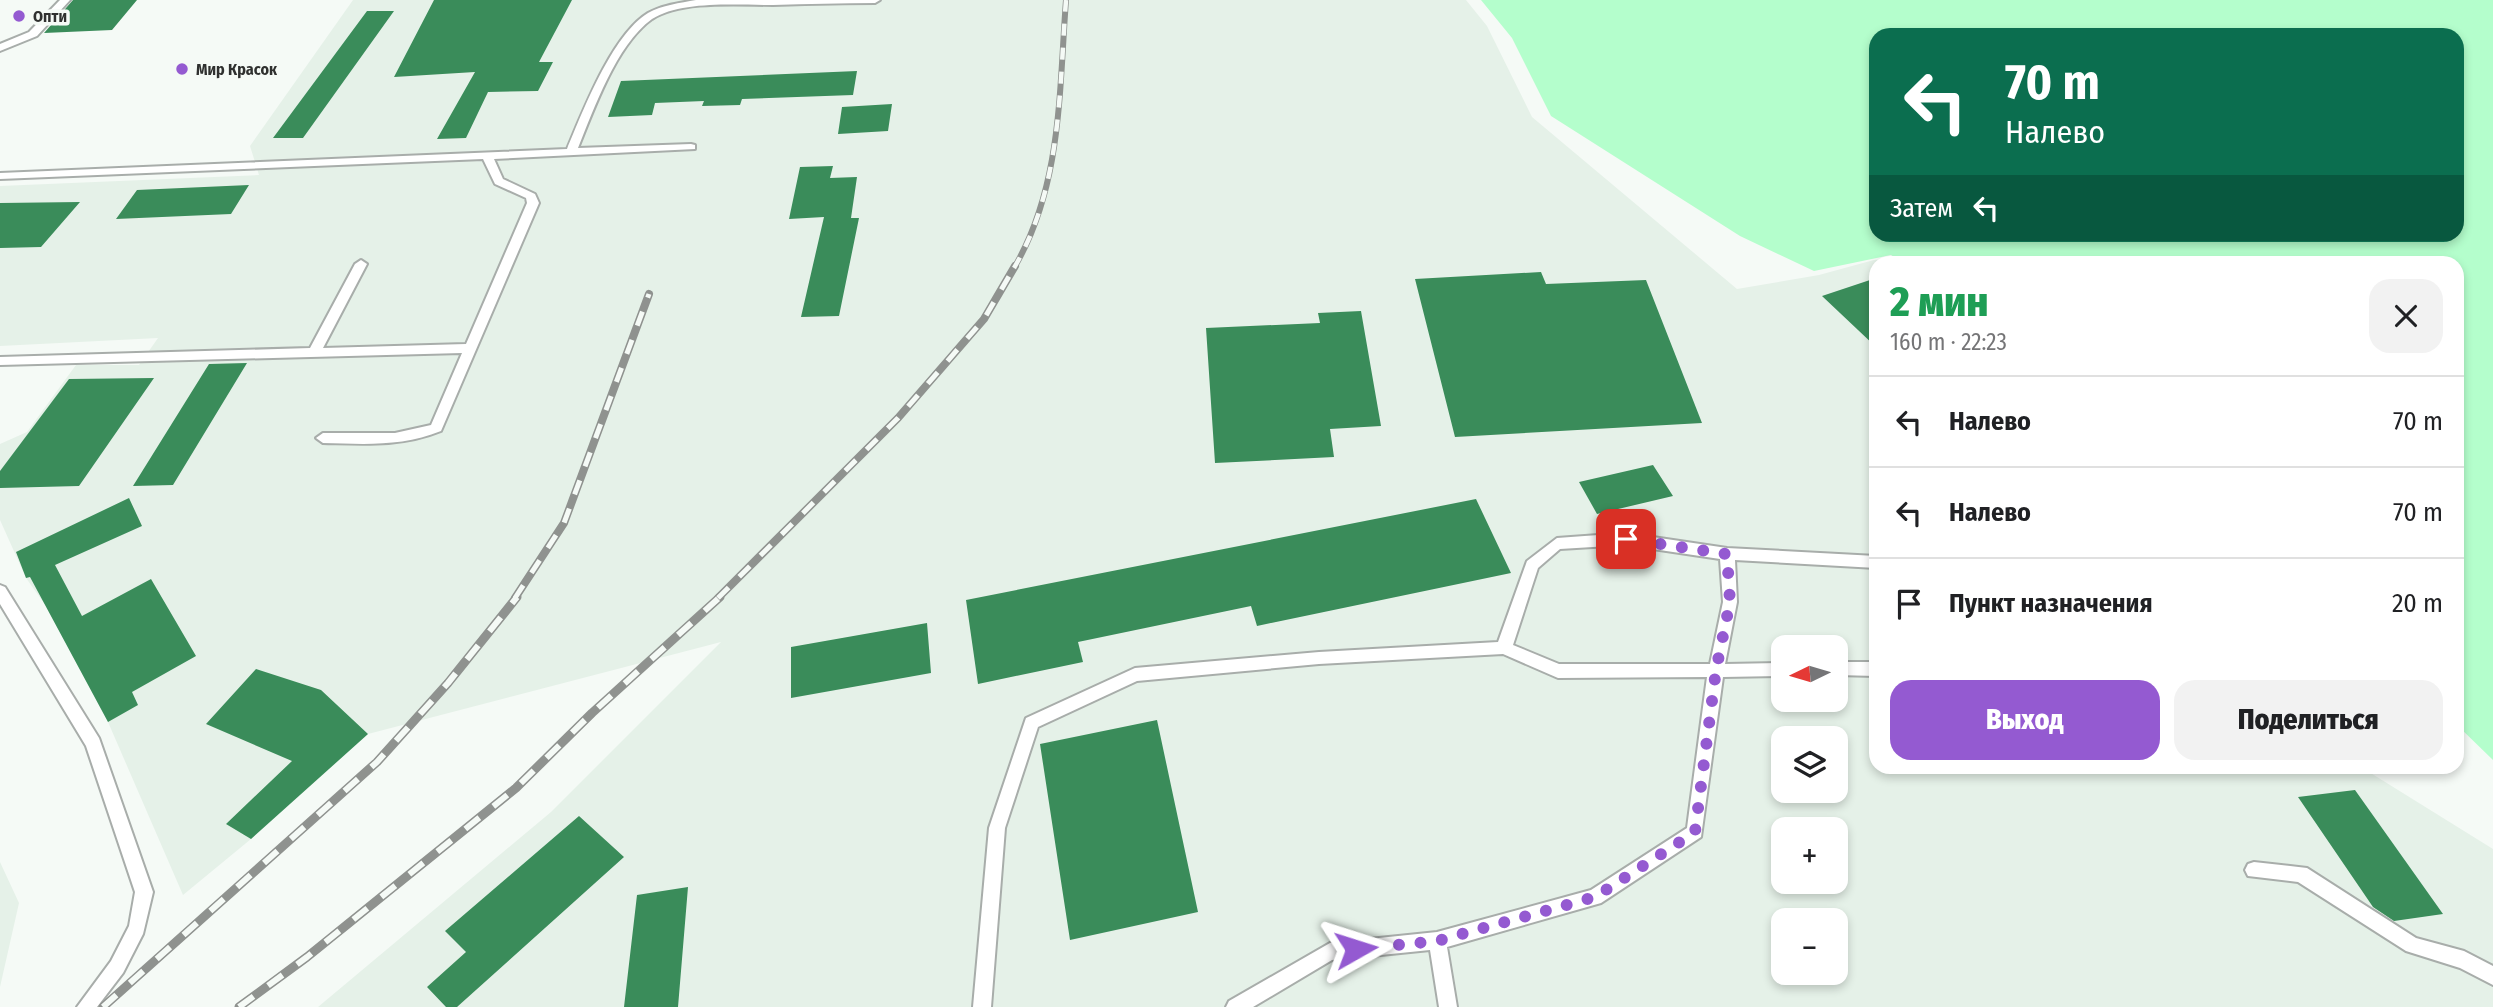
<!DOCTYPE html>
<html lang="ru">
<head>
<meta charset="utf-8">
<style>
  :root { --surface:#fff; --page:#f2f2f2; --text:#202124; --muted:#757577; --line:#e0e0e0; --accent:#945ad1 }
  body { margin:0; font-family:"Fira Sans Condensed",sans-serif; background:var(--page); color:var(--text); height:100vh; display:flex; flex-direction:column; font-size:26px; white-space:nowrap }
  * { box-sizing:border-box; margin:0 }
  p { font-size:23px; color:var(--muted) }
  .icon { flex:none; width:38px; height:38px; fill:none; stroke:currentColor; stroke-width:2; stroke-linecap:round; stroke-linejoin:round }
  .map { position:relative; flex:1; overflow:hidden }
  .panel { position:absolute; left:1869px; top:256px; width:595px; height:518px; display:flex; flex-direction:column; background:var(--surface); border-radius:21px; box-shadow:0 4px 10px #0003 }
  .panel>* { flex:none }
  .top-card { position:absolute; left:1869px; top:28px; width:595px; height:214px; border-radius:21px; box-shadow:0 4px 10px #0003; background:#0b6e4f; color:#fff; overflow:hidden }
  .needle { width:46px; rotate:265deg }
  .fabs { position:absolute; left:1771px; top:635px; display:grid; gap:14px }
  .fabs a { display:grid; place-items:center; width:77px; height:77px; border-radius:14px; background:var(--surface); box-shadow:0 4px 10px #0003; font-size:35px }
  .pin { position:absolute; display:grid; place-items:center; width:60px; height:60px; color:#fff; margin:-30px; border-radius:14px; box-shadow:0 4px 10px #0006 }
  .me { position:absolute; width:77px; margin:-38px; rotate:84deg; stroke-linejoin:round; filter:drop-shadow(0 0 5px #0008) }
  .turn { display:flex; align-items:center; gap:24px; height:147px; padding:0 21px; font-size:32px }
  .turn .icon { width:91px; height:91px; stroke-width:2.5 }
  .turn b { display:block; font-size:49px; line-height:60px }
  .then { display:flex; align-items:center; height:66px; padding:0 21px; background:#0003; gap:14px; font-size:26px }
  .round { display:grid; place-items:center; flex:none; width:74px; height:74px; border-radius:21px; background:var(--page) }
  .head { display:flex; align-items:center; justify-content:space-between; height:119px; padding:0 21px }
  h1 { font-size:42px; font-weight:800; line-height:52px; color:#1e9e55 }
  .action { display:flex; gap:14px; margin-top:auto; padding:14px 21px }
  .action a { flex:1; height:80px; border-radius:21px; background:var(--accent); color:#fff; font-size:28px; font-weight:800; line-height:80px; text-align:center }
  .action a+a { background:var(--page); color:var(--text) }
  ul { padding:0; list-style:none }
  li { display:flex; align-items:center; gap:21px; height:91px; padding:0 21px; border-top:2px solid var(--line) }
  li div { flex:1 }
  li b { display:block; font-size:26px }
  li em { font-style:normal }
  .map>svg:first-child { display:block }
</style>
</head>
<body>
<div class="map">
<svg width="2493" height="1007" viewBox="0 0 2493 1007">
  <rect width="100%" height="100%" fill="#f5faf6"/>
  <path fill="#e5f1e8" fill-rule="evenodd" d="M353,0H1466L1487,26L1532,117L1737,289L1819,275L1874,260L1889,259L1893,262H1876V766L2361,767L2493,849V1007H318L551,812L721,642L368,734L251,839L183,895L108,722L46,606L26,578L0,520V444L27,432L76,365H139L158,338L0,346V186L259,175L250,146ZM1783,648H1836V700H1783ZM1783,738H1836V791H1783ZM1783,830H1836V882H1783ZM1783,920H1836V973H1783Z
    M0,862L19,903L0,987Z"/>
  <path fill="#b4fecc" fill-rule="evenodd" d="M1481,0H2493V760L2457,725V262H1902L1891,255L1814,271L1740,236L1551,116L1512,38ZM1876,35H2457V234H1876Z"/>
  <path fill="#3a8c5a" d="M73,0H137L112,30L44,33Z
    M434,0H572L539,62H553L538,91L488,92L466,138L437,139L475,72L394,77Z
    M367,11H394L303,138H273Z
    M857,71L853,95L742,99L740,105L702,106L704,101L655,103L652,115L608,117L621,81Z
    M892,104L888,131L838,134L842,107Z
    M833,166L830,178L857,177L851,218H859L839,316L801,317L824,217L789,219L800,167Z
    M249,185L231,214L116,219L137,190Z
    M80,202L41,247L0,248V203Z
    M1541,272L1546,284L1646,280L1702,423L1455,437L1415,279Z
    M1876,278V347L1822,296Z
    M1361,311L1381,426L1330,429L1334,457L1215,463L1206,328L1320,323L1318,313Z
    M247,363L173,485L133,486L209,364Z
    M154,378L79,486L0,488V471L69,379Z
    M1653,465L1673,496L1597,514L1579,482Z
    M129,498L142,526L55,565L82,616L151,579L196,656L132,692L138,705L108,722L30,577L26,578L16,552Z
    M1476,499L1511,573L1257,626L1251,606L1078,642L1083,662L978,684L966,600Z
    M927,623L931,673L791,698V647Z
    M256,669L321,690L368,734L251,839L226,824L292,761L206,724Z
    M1157,720L1198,912L1070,940L1040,744Z
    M2355,790L2443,914L2394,921L2373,907L2298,797Z
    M579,816L624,857L457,1007H446L427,987L466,952L445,931Z
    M688,887L678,1007H624L637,895Z"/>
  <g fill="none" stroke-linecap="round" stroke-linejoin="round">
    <defs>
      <path id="service" d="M60,0H70L37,36L0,51V44L29,32Z
        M696,0H880L875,3C841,3 807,4 773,5C739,5 681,0 652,19C616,45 594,109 578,148L691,144L695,145V149L494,159L503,179L535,194L539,203L441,431C402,447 364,444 323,443L316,438L323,433H395L431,425L462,353L0,365V357L310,348L355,264L361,260L367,264L323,348L466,344L527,203L526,198L495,184L483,159L0,179V173L567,149C583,111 612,35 648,13C662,5 680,3 696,0Z
        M1626,533L1727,548L1876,556V568L1735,560L1737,602L1725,664L1783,663V676L1723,677L1701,837L1601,903L1447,947L1457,1007H1439L1430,950L1332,960L1253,1007H1226L1229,1001L1330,943L1437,932L1591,890L1687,828L1707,677L1558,678L1503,654L1319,664L1137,681L1038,727L1005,828L991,1007H973L989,828L1026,718L1135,668L1319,652L1498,642L1527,561L1557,538ZM1626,545L1720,559L1723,602L1710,664H1559L1513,645L1538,568L1560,549Z
        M0,585L5,587L99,738L153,892L143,934L123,973L97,1007H77L111,961L129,926L135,892L86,746L0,604Z
        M1876,662V676L1836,675V662Z
        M2254,862L2307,868L2416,938L2464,951L2493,966V985L2460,968L2406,951L2298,882L2248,876L2245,870L2248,864Z"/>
    </defs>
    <use href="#service" stroke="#a8adaa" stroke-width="4"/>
    <use href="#service" fill="#fff" fill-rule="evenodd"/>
    <defs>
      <path id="rail-far2" d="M1014,268C1062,186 1059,92 1066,0"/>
      <path id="rail-far1" d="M515,598L564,523L649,294
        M718,598L898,418L984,319L1015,266"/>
      <path id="rail" d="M103,1007L377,762L448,683L517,597
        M239,1007L307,957L516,788L592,713L720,597"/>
    </defs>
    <use href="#rail-far2" stroke="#8f928f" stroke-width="6"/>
    <use href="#rail-far1" stroke="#8f928f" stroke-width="8"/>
    <use href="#rail" stroke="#8f928f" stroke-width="9"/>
    <use href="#rail-far2" stroke="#f5faf6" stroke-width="4.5" stroke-dasharray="12" stroke-linecap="butt"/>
    <use href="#rail-far1" stroke="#f5faf6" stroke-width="5" stroke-dasharray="15" stroke-linecap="butt"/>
    <use href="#rail" stroke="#f5faf6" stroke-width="6" stroke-dasharray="18" stroke-linecap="butt"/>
  </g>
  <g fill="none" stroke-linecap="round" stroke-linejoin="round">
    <path stroke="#945ad1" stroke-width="12" stroke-dasharray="0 21.6" d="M1356,949L1437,941L1595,897L1695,832L1716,670L1730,602L1727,554L1626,539"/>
  </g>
  <g fill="#945ad1" stroke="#f5faf6" stroke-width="2.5">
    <circle cx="19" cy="16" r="7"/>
    <circle cx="182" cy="69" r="7"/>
  </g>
  <g text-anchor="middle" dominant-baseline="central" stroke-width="7" stroke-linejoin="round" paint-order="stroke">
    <g font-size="16" font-weight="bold" fill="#2f302f" stroke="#f5faf6" text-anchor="start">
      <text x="33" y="16">Опти</text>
      <text x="196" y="69">Мир Красок</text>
    </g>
  </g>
</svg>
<div class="fabs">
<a><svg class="needle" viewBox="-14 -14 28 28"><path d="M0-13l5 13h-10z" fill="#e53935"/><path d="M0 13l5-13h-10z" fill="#757577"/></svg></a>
<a><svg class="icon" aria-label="layers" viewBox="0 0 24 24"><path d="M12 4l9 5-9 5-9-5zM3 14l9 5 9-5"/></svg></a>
<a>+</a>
<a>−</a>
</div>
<div class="pin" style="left:1626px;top:539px;background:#d93025"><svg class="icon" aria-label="arrive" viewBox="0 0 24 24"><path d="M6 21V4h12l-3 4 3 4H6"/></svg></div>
<svg class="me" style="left:1356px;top:949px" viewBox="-20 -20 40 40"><path d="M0-17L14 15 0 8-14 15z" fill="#945ad1" stroke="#fff" stroke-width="4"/></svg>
<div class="top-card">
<div class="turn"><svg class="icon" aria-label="left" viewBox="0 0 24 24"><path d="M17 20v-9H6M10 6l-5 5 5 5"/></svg><div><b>70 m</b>Налево</div></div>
<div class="then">Затем<svg class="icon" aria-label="left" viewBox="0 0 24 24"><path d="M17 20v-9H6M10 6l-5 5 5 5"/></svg></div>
</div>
<section class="panel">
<div class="head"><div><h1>2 мин</h1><p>160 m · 22:23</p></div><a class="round"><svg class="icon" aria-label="close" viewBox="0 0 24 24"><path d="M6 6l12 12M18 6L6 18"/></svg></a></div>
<ul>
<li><svg class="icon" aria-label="left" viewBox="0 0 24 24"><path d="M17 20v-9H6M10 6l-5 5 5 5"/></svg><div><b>Налево</b></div><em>70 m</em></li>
<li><svg class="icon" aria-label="left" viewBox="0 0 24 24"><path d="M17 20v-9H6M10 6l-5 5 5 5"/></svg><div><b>Налево</b></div><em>70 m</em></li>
<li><svg class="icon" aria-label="arrive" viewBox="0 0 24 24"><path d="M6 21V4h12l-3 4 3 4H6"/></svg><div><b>Пункт назначения</b></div><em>20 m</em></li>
</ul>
<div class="action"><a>Выход</a><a>Поделиться</a></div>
</section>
</div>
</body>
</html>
